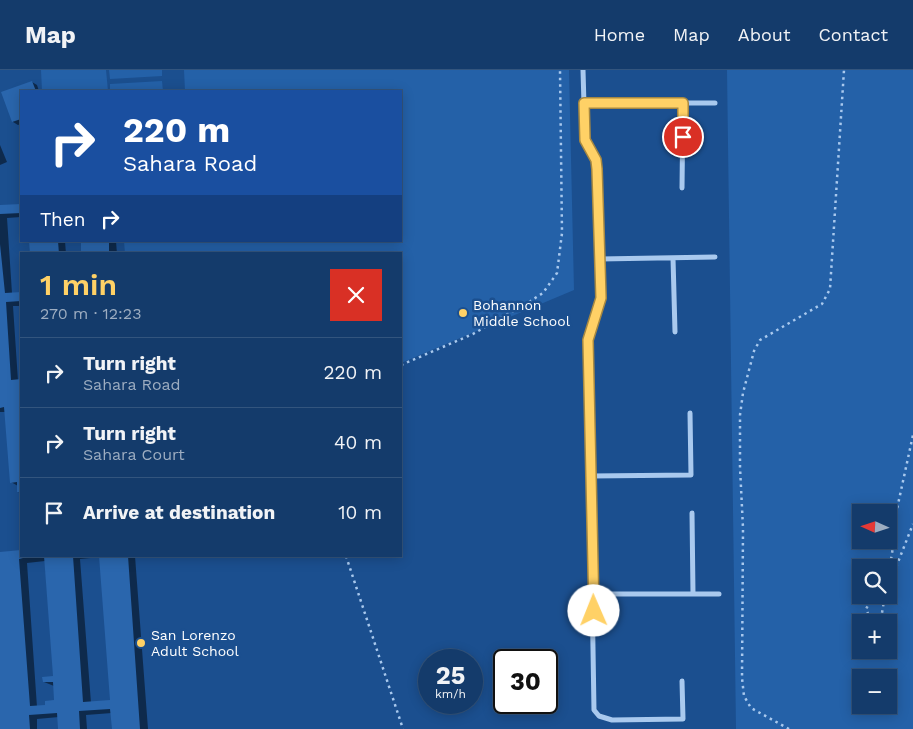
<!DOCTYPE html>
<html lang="en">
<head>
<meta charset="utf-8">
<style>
  :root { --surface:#143b6b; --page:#214673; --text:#f1f3f6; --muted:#9dadc1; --line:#33557e; --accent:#ffd166 }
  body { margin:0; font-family:"Work Sans",sans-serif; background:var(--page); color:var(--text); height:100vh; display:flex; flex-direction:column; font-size:19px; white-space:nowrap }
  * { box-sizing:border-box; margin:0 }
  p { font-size:16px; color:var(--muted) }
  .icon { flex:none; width:28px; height:28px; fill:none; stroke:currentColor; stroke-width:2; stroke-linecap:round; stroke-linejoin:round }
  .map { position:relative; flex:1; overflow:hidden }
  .side { position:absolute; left:20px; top:182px; width:382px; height:305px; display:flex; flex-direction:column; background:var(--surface); border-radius:0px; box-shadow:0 2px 12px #0003,0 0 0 1px var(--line) }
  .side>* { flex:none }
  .guide { position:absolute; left:20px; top:20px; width:382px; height:152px; border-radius:0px; box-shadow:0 2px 12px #0003,0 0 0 1px var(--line); background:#1a4fa0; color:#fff; overflow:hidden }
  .needle { width:32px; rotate:273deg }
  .controls { position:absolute; left:852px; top:434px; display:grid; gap:10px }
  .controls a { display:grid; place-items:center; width:45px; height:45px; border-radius:0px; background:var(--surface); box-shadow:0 2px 12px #0003,0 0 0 1px var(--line); font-size:25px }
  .speed { position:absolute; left:418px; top:579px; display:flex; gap:10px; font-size:25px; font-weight:700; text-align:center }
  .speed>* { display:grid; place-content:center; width:65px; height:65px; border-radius:50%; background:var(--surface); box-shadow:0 2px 12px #0003,0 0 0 1px var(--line); line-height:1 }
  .speed small { font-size:12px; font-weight:400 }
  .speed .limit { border:2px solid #111; border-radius:8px; background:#fff; color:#111 }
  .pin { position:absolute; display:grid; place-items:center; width:42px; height:42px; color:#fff; margin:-21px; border:2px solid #fff; border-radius:50%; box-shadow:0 1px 5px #0007 }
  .me { position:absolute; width:55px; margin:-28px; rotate:359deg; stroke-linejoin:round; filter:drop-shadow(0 0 4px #0008) }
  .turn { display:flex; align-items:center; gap:18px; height:105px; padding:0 20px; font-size:22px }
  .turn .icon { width:65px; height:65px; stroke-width:2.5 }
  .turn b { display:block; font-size:35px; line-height:42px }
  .then { display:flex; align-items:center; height:48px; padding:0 20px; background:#0003; gap:10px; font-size:19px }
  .round { display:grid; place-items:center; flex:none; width:52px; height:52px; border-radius:0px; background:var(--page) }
  .head { display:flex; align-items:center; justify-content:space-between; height:85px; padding:0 20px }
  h1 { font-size:30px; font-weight:600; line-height:38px; color:var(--accent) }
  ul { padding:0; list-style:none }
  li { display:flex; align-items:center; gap:15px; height:70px; padding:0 20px; border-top:1px solid var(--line) }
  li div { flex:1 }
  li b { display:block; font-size:19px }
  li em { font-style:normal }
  header { display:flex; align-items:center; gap:30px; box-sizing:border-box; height:70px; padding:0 25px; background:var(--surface); border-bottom:1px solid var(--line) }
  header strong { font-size:24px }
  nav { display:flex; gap:28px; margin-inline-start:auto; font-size:18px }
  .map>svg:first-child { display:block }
</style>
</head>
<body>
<header>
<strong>Map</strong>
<nav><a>Home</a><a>Map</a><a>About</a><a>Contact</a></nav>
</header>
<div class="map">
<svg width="913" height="659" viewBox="0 0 913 659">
  <rect width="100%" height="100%" fill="#1b4f8f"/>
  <path fill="#2461a8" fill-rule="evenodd" d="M41,0H106L108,21H42Z
    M109,0H162V6L110,9Z
    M184,0H569L574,220L401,293V184H125L124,171H401V21H185Z
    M727,0H913V659H736ZM889,442V470H861V442ZM861,498H889V525H861ZM889,552V580H861V552ZM861,608H889V635H861Z
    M162,11L163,21H110V14Z"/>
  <path fill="#0007" fill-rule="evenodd" d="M32,12L37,15L39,21H21V54L18,55L13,52L3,23Z
    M0,75L7,92L0,95Z
    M21,135V147L7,148L12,223H21V236H13L18,311L21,310V423L18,422V416L11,412L6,342H0V136Z
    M30,171H65L66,184H31Z
    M82,171H116L117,184H83Z
    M19,243H21V255L19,254Z
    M21,481V486H135L148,659H113L112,643L86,645L87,659H60L59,647L37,649V659H0V483ZM101,487L111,631L91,633L80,489ZM45,491L54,607L44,612L54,616L55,631L46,636L37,637L27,493Z"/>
  <path fill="#2a66ad" d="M32,11L36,21H21V49L12,52L1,22Z
    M21,134V143L0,144V135Z
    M29,171H58L59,184H30Z
    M81,171H109V184H81Z
    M0,174L5,223L21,222V231L6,232L11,310L21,309V422H17V412L10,413L4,337L0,338Z
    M21,480V486H31L19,489L30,636L45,635V631L54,630L53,612H43L42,607L53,606L44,486H73L83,632L110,630L99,486H128L140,659H112L110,639L79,641L80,659H58L57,643L29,645L30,659H0V482Z"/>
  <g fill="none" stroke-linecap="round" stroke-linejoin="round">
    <path stroke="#a9c9ee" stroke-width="2.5" stroke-dasharray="2.5 4" stroke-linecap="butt" d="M401,295L473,264L529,232L543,223L557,203L562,163L560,0
      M346,486L403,659
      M889,502L893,477L892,462L913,365
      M889,515L913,454
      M874,525L866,539L869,546L879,547L882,543L885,525
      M789,659L751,638L744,626L742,608L743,458L740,397V345L743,323L754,281L760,270L822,234L830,219L844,0"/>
    <path stroke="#a9c9ee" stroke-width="5" d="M583,0L585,70L596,90L597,99L601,228L588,270L594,640L599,646L612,650L683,649L682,611
      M584,33H715
      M682,118L683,33
      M673,188L675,262
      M600,189L715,187
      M591,406L691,405L690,343
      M692,443L693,524
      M594,524H719"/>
  </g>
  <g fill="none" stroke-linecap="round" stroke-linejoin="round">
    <defs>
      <path id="route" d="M594,541L588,270L601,228L597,99L596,90L585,70L584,33H683V67"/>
    </defs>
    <use href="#route" stroke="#a68842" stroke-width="12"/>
    <use href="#route" stroke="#ffd166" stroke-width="9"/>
  </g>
  <g fill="#ffd166" stroke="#1b4f8f" stroke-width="2">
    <circle cx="463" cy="243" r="5"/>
    <circle cx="141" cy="573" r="5"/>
  </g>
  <g text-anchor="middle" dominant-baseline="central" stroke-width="5" stroke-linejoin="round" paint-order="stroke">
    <g font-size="14" fill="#fff" stroke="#1b4f8f" text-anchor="start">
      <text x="473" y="235">Bohannon<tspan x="473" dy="16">Middle School</tspan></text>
      <text x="151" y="565">San Lorenzo<tspan x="151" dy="16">Adult School</tspan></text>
    </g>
  </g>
</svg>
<div class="controls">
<a><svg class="needle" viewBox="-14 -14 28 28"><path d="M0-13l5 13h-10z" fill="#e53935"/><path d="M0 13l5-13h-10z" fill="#9dadc1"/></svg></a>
<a><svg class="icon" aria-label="search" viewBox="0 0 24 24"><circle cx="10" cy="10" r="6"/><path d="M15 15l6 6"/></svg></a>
<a>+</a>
<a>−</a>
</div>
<div class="speed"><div>25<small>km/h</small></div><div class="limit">30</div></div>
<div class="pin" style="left:683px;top:67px;background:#d93025"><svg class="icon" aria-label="arrive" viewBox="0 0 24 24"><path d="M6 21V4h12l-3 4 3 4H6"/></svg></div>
<svg class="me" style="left:594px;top:541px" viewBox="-20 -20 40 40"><circle r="19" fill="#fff"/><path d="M0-13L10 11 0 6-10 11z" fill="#ffd166"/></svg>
<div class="guide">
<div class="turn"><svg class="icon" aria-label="right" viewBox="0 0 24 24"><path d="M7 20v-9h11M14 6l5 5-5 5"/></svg><div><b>220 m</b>Sahara Road</div></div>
<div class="then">Then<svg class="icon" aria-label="right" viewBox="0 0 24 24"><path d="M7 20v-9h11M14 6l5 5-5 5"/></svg></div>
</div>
<section class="side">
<div class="head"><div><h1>1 min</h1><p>270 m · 12:23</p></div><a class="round" style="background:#d93025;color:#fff"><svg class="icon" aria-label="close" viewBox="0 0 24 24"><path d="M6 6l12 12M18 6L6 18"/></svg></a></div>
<ul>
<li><svg class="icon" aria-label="right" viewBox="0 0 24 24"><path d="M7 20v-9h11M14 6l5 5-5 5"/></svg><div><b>Turn right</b><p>Sahara Road</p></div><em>220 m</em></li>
<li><svg class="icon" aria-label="right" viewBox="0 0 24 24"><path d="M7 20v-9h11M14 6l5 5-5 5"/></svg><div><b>Turn right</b><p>Sahara Court</p></div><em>40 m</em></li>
<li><svg class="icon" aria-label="arrive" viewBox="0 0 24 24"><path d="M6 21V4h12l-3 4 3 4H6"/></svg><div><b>Arrive at destination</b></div><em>10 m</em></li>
</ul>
</section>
</div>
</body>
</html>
